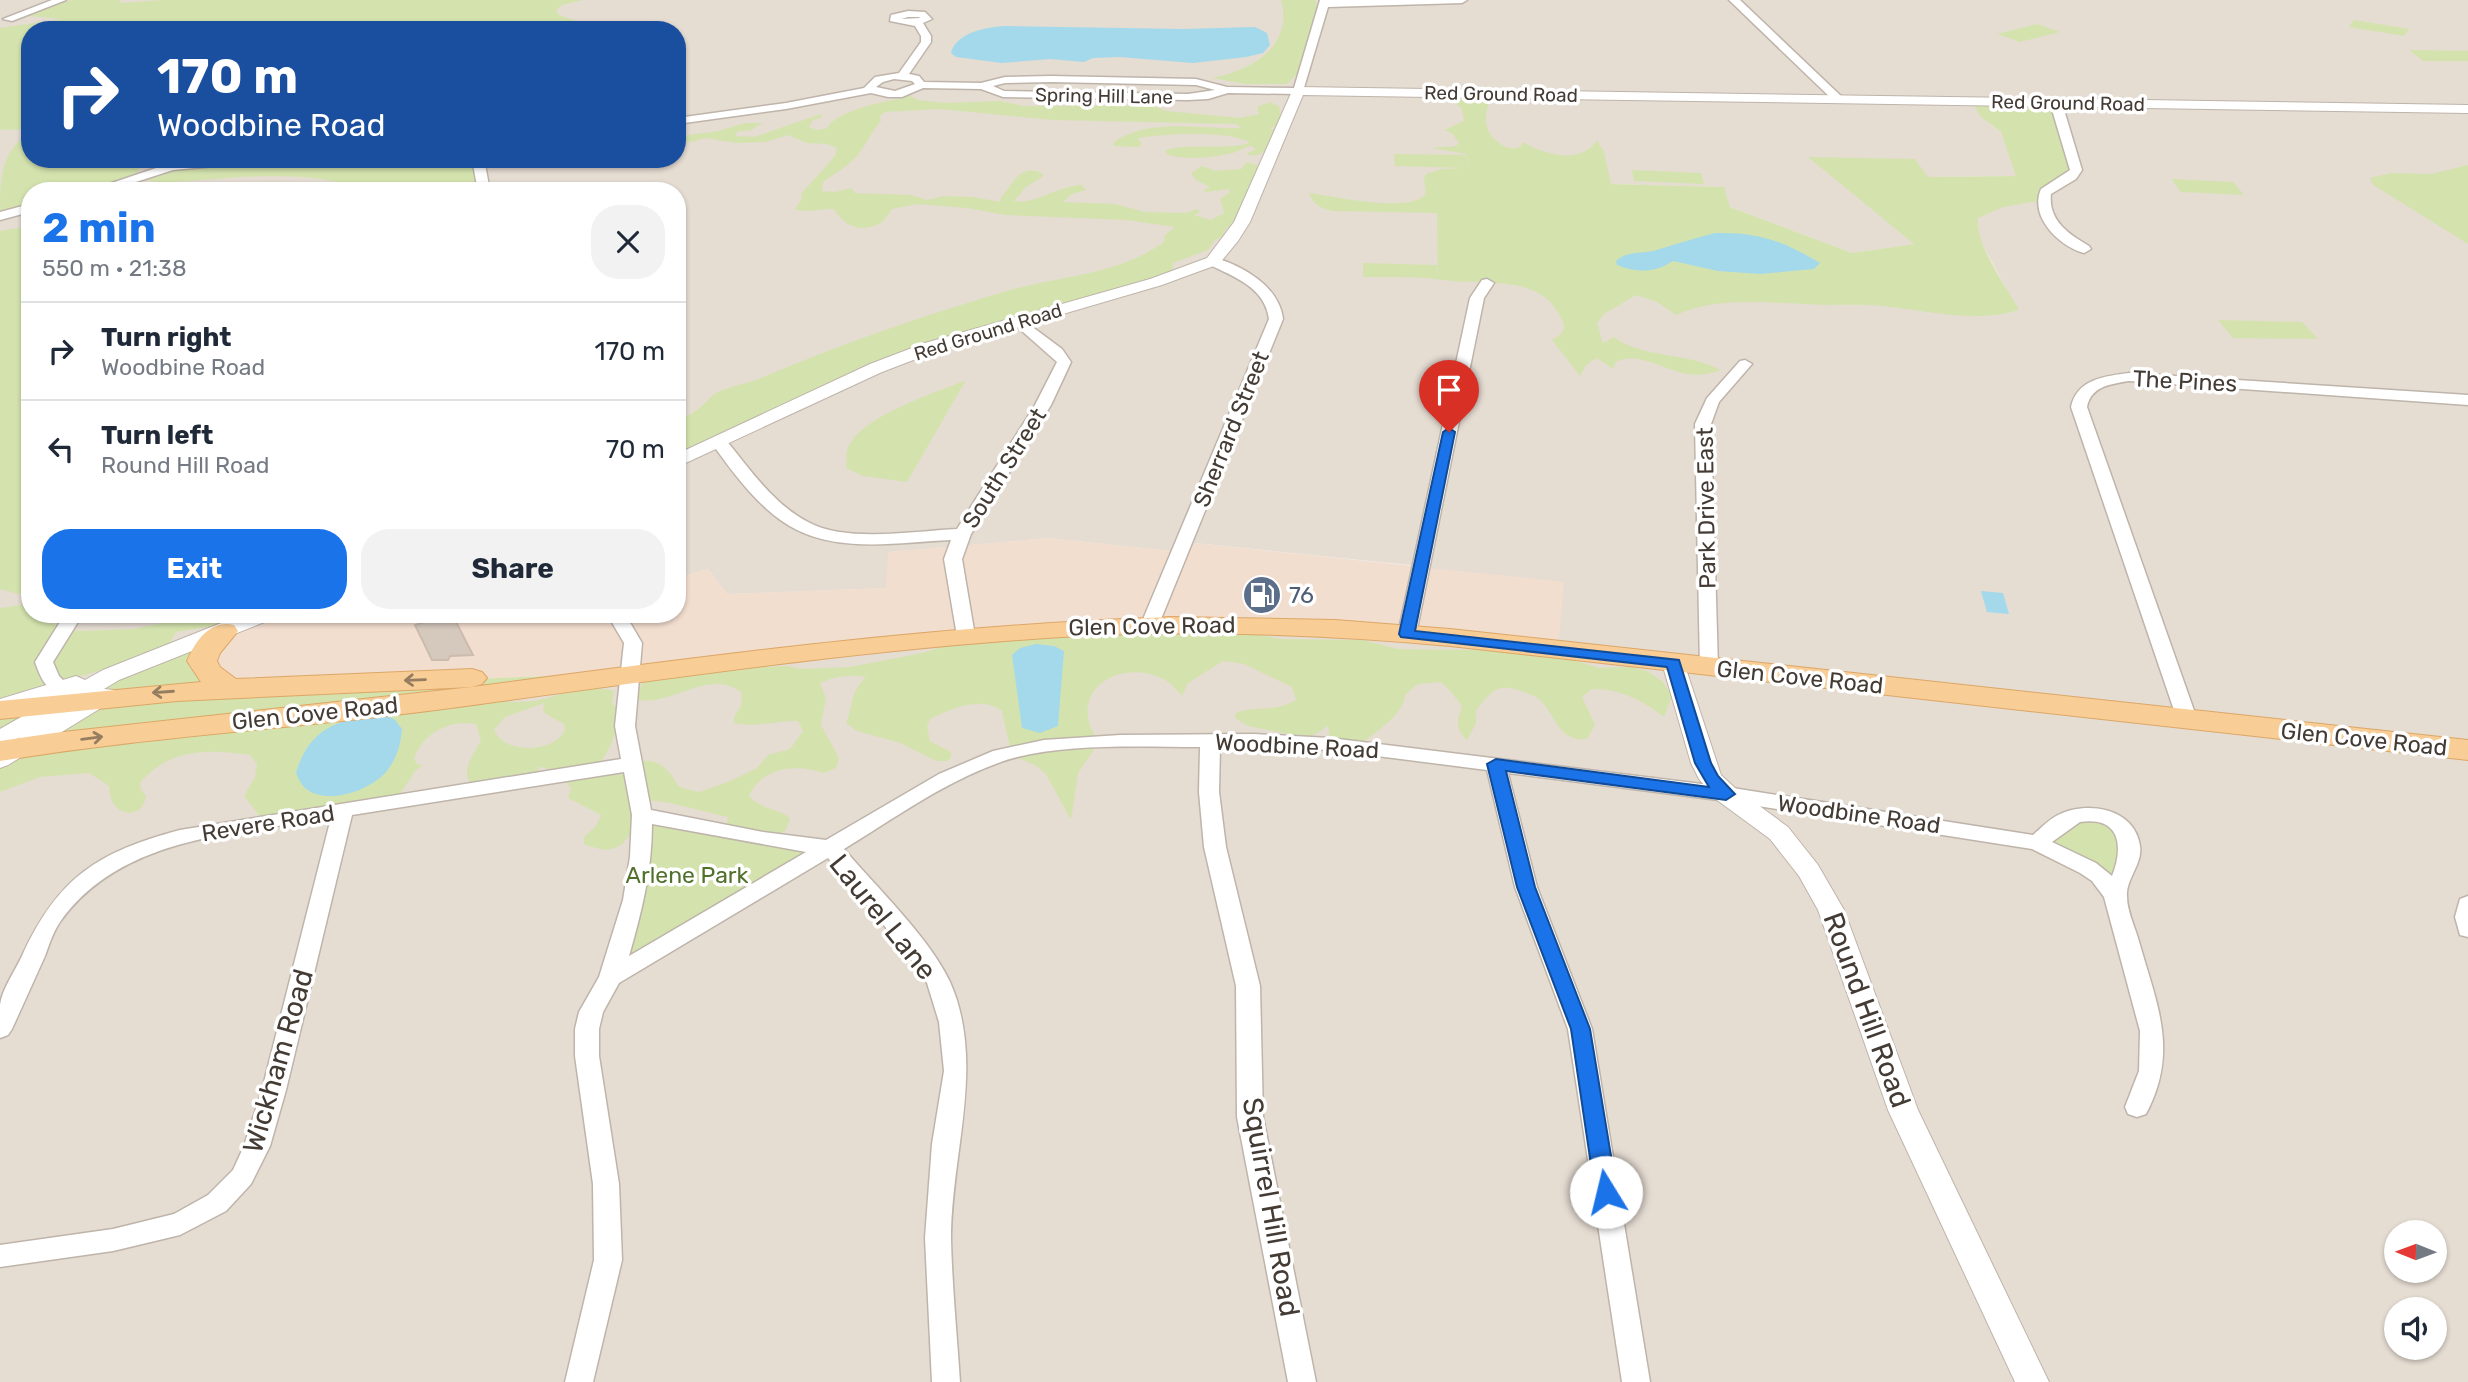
<!DOCTYPE html>
<html lang="en">
<head>
<meta charset="utf-8">
<style>
  :root { --surface:#fff; --page:#f2f2f3; --text:#1f2937; --muted:#747a83; --line:#e0e1e3; --accent:#1a73e8 }
  body { margin:0; font-family:Rubik,sans-serif; background:var(--page); color:var(--text); height:100vh; display:flex; flex-direction:column; font-size:26px; white-space:nowrap }
  * { box-sizing:border-box; margin:0 }
  p { font-size:23px; color:var(--muted) }
  .icon { flex:none; width:38px; height:38px; fill:none; stroke:currentColor; stroke-width:2; stroke-linecap:round; stroke-linejoin:round }
  .map { position:relative; flex:1; overflow:hidden }
  .sheet { position:absolute; left:21px; top:182px; width:665px; height:441px; display:flex; flex-direction:column; background:var(--surface); border-radius:28px; box-shadow:0 2px 5px #0004 }
  .sheet>* { flex:none }
  .banner { position:absolute; left:21px; top:21px; width:665px; height:147px; border-radius:28px; box-shadow:0 2px 5px #0004; background:#1a4fa0; color:#fff; overflow:hidden }
  .needle { width:46px; rotate:271deg }
  .tools { position:absolute; left:2384px; top:1220px; display:grid; gap:14px }
  .tools a { display:grid; place-items:center; width:63px; height:63px; border-radius:50%; background:var(--surface); box-shadow:0 2px 5px #0004; font-size:35px }
  .pin { position:absolute; display:grid; place-items:center; width:60px; height:60px; color:#fff; margin:-72px -30px; border-radius:50% 50% 50% 0; rotate:-45deg; box-shadow:0 0 7px #0007 }
  .pin .icon { rotate:45deg }
  .me { position:absolute; width:77px; margin:-38px; rotate:351deg; stroke-linejoin:round; filter:drop-shadow(0 0 5px #0008) }
  .turn { display:flex; align-items:center; gap:24px; height:147px; padding:0 21px; font-size:32px }
  .turn .icon { width:91px; height:91px; stroke-width:2.5 }
  .turn b { display:block; font-size:49px; line-height:60px }
  .round { display:grid; place-items:center; flex:none; width:74px; height:74px; border-radius:28px; background:var(--page) }
  .overview { display:flex; align-items:center; justify-content:space-between; height:119px; padding:0 21px }
  h1 { font-size:42px; font-weight:700; line-height:52px; color:var(--accent) }
  .button { display:flex; gap:14px; margin-top:auto; padding:14px 21px }
  .button a { flex:1; height:80px; border-radius:28px; background:var(--accent); color:#fff; font-size:28px; font-weight:700; line-height:80px; text-align:center }
  .button a+a { background:var(--page); color:var(--text) }
  ul { padding:0; list-style:none }
  li { display:flex; align-items:center; gap:21px; height:98px; padding:0 21px; border-top:2px solid var(--line) }
  li div { flex:1 }
  li b { display:block; font-size:26px }
  li em { font-style:normal }
  .map>svg:first-child { display:block }
</style>
</head>
<body>
<div class="map">
<svg width="2468" height="1382" viewBox="0 0 2468 1382">
  <rect width="100%" height="100%" fill="#f1ebe4"/>
  <path fill="#e5dcd2" fill-rule="evenodd" d="M0,0H2468V1382H0V760L1421,566L1185,542L1180,552L1049,538L889,552L887,588L727,594L708,569L677,578V191H30V614H264L111,675L0,709ZM30,30H677V159H30ZM1988,123L2075,173L1961,205L2018,310L1587,284L1439,279L1442,169H1472L1470,153L1604,157L1610,184L1723,187L1730,207L1852,253L1915,244L1809,157L1928,177L2017,176L2001,132ZM2396,1232H2434V1270H2396ZM2396,1309H2434V1348H2396Z"/>
  <path fill="#f2decf" d="M1049,538L1180,552L1184,542L1564,582L1558,650L1150,624L630,673L228,688L203,656L264,614H496L502,623L531,614H677V578L708,569L727,594L886,588L888,552Z"/>
  <path fill="#d4e3ae" fill-rule="evenodd" d="M73,0H120V3L164,0H583L562,5L556,10L559,15L576,21L638,25L630,30H30V129L0,130V28L63,19L27,16V10Z
    M1281,0H1315L1317,5L1301,70L1287,84H1245L1212,78C1251,70 1294,47 1281,0Z
    M2354,20L2409,29L2404,36L2349,27Z
    M2037,24L2060,32L2020,42L1997,34Z
    M2409,50L2468,51V61H2423Z
    M906,94L918,100L946,103L1000,101L1024,106H1143L1157,101L1161,103L1156,107L1167,111L1239,118L1260,114L1257,111L1259,106L1270,102L1279,106L1282,120L1278,125L1270,128L1276,131C1269,145 1264,160 1246,154L1256,149L1252,146C1241,147 1240,152 1232,153C1213,158 1187,160 1168,155L1165,151C1182,142 1226,151 1250,143C1232,130 1161,134 1139,138L1138,140L1142,143L1139,147L1113,146L1114,142C1151,117 1199,130 1241,128L1236,124L1052,120L940,109L885,112L880,116L881,121C871,132 866,146 855,158C846,168 834,174 823,182L822,191L835,192L851,188L855,193L911,195L927,200L944,196L973,197L1000,202C1001,194 1005,194 1009,187C1017,175 1027,165 1043,174L1042,177L1026,187L1014,201C1036,205 1056,186 1082,185L1086,190L1072,194L1063,202L1115,204L1145,212L1186,213L1197,209L1200,212L1194,215L1211,220L1224,213L1220,199L1229,193L1230,189L1205,192L1203,191L1210,187L1196,180L1191,173L1202,166L1214,170L1212,171L1241,169L1247,162L1259,166L1235,228H1226L1223,236L1215,240L1208,250L1173,263L1172,273L948,338L677,456V421C686,416 697,412 704,404C708,400 711,396 716,393C729,386 747,384 761,378C840,344 920,317 1003,292C1056,276 1117,276 1164,242L1165,235L1175,227L1126,220L1005,215L967,208L917,204L892,209C889,213 886,219 882,222C863,234 844,227 834,209C821,208 807,214 795,209L802,199L801,194L835,156L837,148L827,144L807,143L788,135L766,142L736,143L705,138L692,142L677,141L681,136L718,131L745,123H763L751,130L737,132L736,136L754,137L821,114L822,117L813,120L809,127L817,130L827,128C835,112 882,101 900,99Z
    M1461,97L1488,99C1489,107 1485,114 1486,122C1487,137 1506,153 1520,147L1523,142C1544,155 1581,165 1597,140L1604,152L1611,184L1724,187L1730,207L1852,253L1914,244L1808,157L1915,159L1928,177L2016,176L2001,132L1981,117L1972,102L2056,103L2076,166L2043,200L2003,207L1978,218C1974,243 2007,287 2019,310C1978,323 1933,312 1891,307C1870,304 1847,305 1826,305C1779,304 1720,295 1676,315L1657,302L1636,295L1604,314L1597,323L1603,343L1614,337C1641,358 1686,352 1721,370C1709,374 1699,376 1687,374C1664,370 1638,351 1616,362L1613,369L1597,358L1586,365L1580,376L1552,340C1561,334 1567,331 1562,320C1542,272 1483,286 1443,280C1418,276 1389,277 1363,277V263L1437,265L1438,277L1437,213L1332,211C1321,208 1313,205 1309,193C1334,196 1409,214 1426,194L1424,178L1426,174L1442,169L1463,168L1395,166L1394,154L1465,155L1469,168L1466,154L1431,148L1456,146L1459,143L1452,133L1444,130L1464,121L1462,109L1456,103V99Z
    M30,132V159H143L136,177L94,191H30V208L0,216C0,179 0,152 30,132Z
    M254,159H475L484,191H359V188C298,167 222,180 158,183L144,179C162,163 228,161 254,159Z
    M2468,165V244L2373,185L2370,178L2391,173L2431,174Z
    M1632,170L1701,173L1704,184L1634,181Z
    M2171,179L2233,182L2244,195L2181,192Z
    M30,226V592L18,594L0,589V231Z
    M2218,320L2302,322L2318,339L2233,338Z
    M966,380L907,482L863,476L846,468C847,463 846,456 847,451C856,417 936,393 966,380Z
    M30,604V614H44L58,628L79,631L134,629L166,622L182,614H257L215,626L176,632L168,646L135,660L48,686L0,706V608Z
    M1161,629H1184L1202,635L1252,633L1281,639L1363,640L1398,649L1467,650L1490,647L1567,658L1599,668L1632,667L1647,671L1662,681L1672,696L1664,717C1644,701 1619,688 1592,689L1582,697L1595,725L1587,739C1558,742 1557,717 1540,700C1536,696 1531,695 1526,693C1499,682 1492,689 1476,711V723L1467,740C1455,730 1457,720 1462,706L1448,688L1440,682L1418,684L1405,695C1405,718 1356,745 1340,759L1330,739L1328,726L1309,738L1248,726L1235,718L1236,713C1257,705 1274,713 1296,700L1292,687L1244,664L1223,661L1188,683L1182,696C1176,689 1169,681 1161,678C1116,658 1064,694 1099,742L1078,773L1071,820L1046,774L1035,765L1016,757L1010,747L1002,711C982,695 950,709 930,719L927,727L930,741L951,752V758L946,761H936L900,743L857,731L846,723C854,703 849,694 866,677C850,674 835,676 820,683L826,698L821,725L839,758L836,768L824,773C795,764 765,766 749,795C758,809 778,808 790,818L786,830L775,837L831,848L611,977L642,815L722,828L727,824L728,817C705,813 666,799 646,801C629,832 628,862 584,844V837L596,826L601,815L568,798L571,789C563,774 556,770 540,767L528,789L511,778L471,784C460,769 474,755 481,740L476,724C448,720 423,733 414,759L417,764L423,765L416,770L394,803L262,819L244,796L255,777L257,764L250,755C209,749 169,748 140,783L141,790L146,796C144,814 124,819 113,803C110,799 110,791 109,786L89,773L40,777L0,792V709L71,696L186,645L206,650L228,688L630,673L489,700C505,702 523,703 539,700C565,694 587,683 614,691L612,703L620,714C616,735 609,753 595,769L594,775H620C644,750 665,760 679,787L699,792L728,782L757,768L768,755L790,749L803,731L798,721C776,720 757,728 734,723V717L741,706L742,693C710,666 669,709 635,699L643,682L658,676L759,667L788,666L801,669L850,667L922,653L986,634L1116,636ZM544,703L543,710L546,714L564,724L565,730C554,753 505,755 494,730L505,717Z
    M2084,814L2122,826L2115,895L2053,849L2047,836Z"/>
  <path fill="#a3d9eb" d="M1005,26L1182,29L1255,27L1267,33L1270,45L1263,53L1246,57L1193,63L1120,57L1093,58L1084,62L1050,59L1002,63L956,57L951,53C956,32 988,27 1005,26Z
    M1715,233C1759,232 1783,241 1820,263L1814,269L1760,274L1718,271L1673,261C1655,273 1637,273 1617,265L1616,261C1629,249 1644,255 1660,249C1678,243 1696,238 1715,233Z
    M1981,591L2003,593L2009,614L1987,612Z
    M1036,644L1054,646L1064,651L1058,726L1040,733L1022,728L1012,655L1020,648Z
    M384,714L395,720L402,729C401,742 398,754 391,765C378,789 326,808 304,787C300,783 298,777 296,773C309,727 341,718 384,714Z"/>
  <path fill="#d5c8bd" stroke="#ccbcae" stroke-width="2" d="M452,614L473,655L450,656L448,660H432L415,625Z"/>
  <g fill="none" stroke-linecap="round" stroke-linejoin="round">
    <defs>
      <path id="minor" d="M52,0H66L12,21L3,19Z
        M1320,0H1467L1462,3L1328,7L1303,91L1298,94L1228,93L1208,99L1188,100L1003,97L981,89L923,88L902,97H888L871,93L786,109L677,124V118L786,103L864,88L875,77L899,73L921,42V36L915,26L890,21L891,15L908,11L925,12L932,19L923,23L931,36V42L909,74L919,76L924,82L981,83L1005,77L1051,76L1196,79L1227,87L1294,88ZM908,17H919L920,18L901,19ZM894,79L912,81L915,84L895,91L876,87L883,82ZM1051,82L1196,85L1215,90L1188,94L1004,91L993,86L1005,83Z
        M1729,0H1740L1842,97V101H1834Z
        M2056,100L2062,103L2082,170L2076,179L2051,194C2048,220 2068,234 2089,246L2091,249L2084,253C2059,246 2029,217 2041,189L2070,170L2050,103Z
        M211,159H253L247,163L173,170L108,191H88L168,164Z
        M472,159H484L490,191H478Z
        M30,204V212L0,220V212Z
        M1213,257C1243,266 1279,286 1283,319L1159,624L1150,629L1141,624L1269,319C1265,287 1234,277 1208,264L1206,261Z
        M1487,279L1494,283L1484,298L1416,634L1407,640L1398,634L1470,298L1482,280Z
        M1019,317L1062,349L1071,362L1051,405L971,534L962,559L975,636L973,640H959L957,636L944,559L951,540C903,542 843,553 797,530C762,513 733,473 711,442L713,439H725C749,468 773,504 808,522C846,543 914,531 957,529L1035,405L1057,362L1014,324V318Z
        M1745,360L1752,364L1719,402L1711,424L1718,667L1709,673L1700,667L1695,424L1707,398L1740,361Z
        M2129,373L2468,395V405L2129,381C2111,384 2091,386 2087,407L2197,719L2194,723H2180L2177,719L2071,407C2077,379 2105,376 2129,373Z
        M65,614H83L53,662L59,676L71,688L61,694C45,690 40,676 35,662Z
        M607,614H625L642,643L635,726L651,810L763,832L826,840L939,774L993,751L1044,740L1120,735L1254,734L1330,738L1726,787L2033,835C2041,828 2048,820 2058,815C2087,800 2135,808 2140,846C2143,864 2125,880 2127,897C2127,910 2134,925 2138,938C2156,1003 2180,1050 2146,1114L2137,1117L2128,1114L2125,1107L2139,1071L2140,1031L2104,897L2092,881L2080,873L2032,849L1726,801L1508,773L1537,887L1592,1029L1650,1382H1622L1568,1029L1515,887L1487,770L1330,750L1220,746L1219,792L1226,847L1260,986L1263,1117L1316,1382H1288L1237,1117L1236,986L1204,847L1199,792L1200,747C1140,747 1054,742 998,763C943,783 893,819 844,849C876,887 929,937 950,982C986,1063 951,1153 951,1239C952,1286 957,1335 960,1382H932L925,1238L932,1144L944,1071L939,1022L927,983L907,953L828,858L619,983L603,1012L599,1029V1056L619,1184L622,1260L593,1382H565L594,1260L593,1184L575,1056V1029L579,1012L599,977L623,900L630,857L632,815L624,772L352,815L286,1090L270,1146L251,1184L226,1211L180,1235L113,1251L0,1267V1245L113,1229L174,1214L208,1195L233,1170L244,1146L262,1090L331,818C236,834 121,836 60,922C53,932 49,945 45,956C34,980 23,1005 12,1029L8,1035L0,1038C0,1027 0,1016 0,1005C2,989 15,971 22,956C58,877 98,852 180,830L621,759L615,726L624,643ZM2080,822C2120,816 2124,846 2112,876L2096,863L2052,842ZM652,824L806,852L629,956C642,911 652,870 652,824Z
        M2468,896V937L2460,935L2455,917L2460,899Z"/>
      <path id="tertiary" d="M1298,87L2468,105V113L1303,95L1250,222L1238,241L1219,264L1162,285L937,351L882,372L677,467V454L870,364L925,343L1150,279L1207,258L1234,222L1292,91Z
        M244,614H275L272,619L119,680L104,689L114,690L117,695L114,700L8,765L0,768V750L21,737L0,746V729L58,696L0,714V699L76,676L85,680L103,670Z
        M1673,656L1681,658L1684,663L1721,775L1735,788L1788,827L1818,865L1844,910L1918,1110L2049,1382H2015L1888,1110L1818,910L1799,876L1770,839L1717,800L1699,779L1691,763L1662,663L1665,658Z"/>
      <path id="primary" d="M1171,617L1335,620L1450,629L2468,740V760L1450,646C1321,634 1191,630 1062,637C852,650 645,682 436,710C291,729 145,737 0,761V741L54,733L472,687L177,701L0,719V701L201,682L187,661C195,641 211,619 234,625L238,631L220,653L217,661L220,667L236,679L472,669L482,672L487,678L482,684L472,687C705,656 936,625 1171,617Z"/>
    </defs>
    <use href="#minor" stroke="#bfb4aa" stroke-width="3"/>
    <use href="#tertiary" stroke="#bfb4aa" stroke-width="2"/>
    <use href="#primary" stroke="#dca767" stroke-width="2"/>
    <use href="#minor" fill="#fff" fill-rule="evenodd"/>
    <use href="#tertiary" fill="#fff" fill-rule="evenodd"/>
    <use href="#primary" fill="#f8cd96" fill-rule="evenodd"/>
  </g>
  <defs><path id="oneway-shaft" d="M-6 0H5M1.5-3L5.5 0L1.5 3" fill="none" stroke-width="1.6" stroke-linecap="round" stroke-linejoin="round" transform="scale(1.75)"/></defs>
  <g stroke="#947d60">
    <use href="#oneway-shaft" transform="translate(415 680) rotate(178)"/>
    <use href="#oneway-shaft" transform="translate(163 692) rotate(176)"/>
    <use href="#oneway-shaft" transform="translate(92 738) rotate(-7)"/>
  </g>
  <path fill="#1a73e8" stroke="#114b97" stroke-width="2" d="M1449,428L1455,432L1415,631L1679,660L1711,763L1718,776L1735,794L1726,800L1506,771L1535,887L1590,1029L1617,1192L1614,1198L1606,1201L1598,1198L1595,1192L1571,1029L1517,887L1487,764L1496,759L1709,787L1695,763L1667,667L1401,637L1399,634L1443,432Z"/>
  <defs>
    <symbol id="fuel-disc" viewBox="-11 -11 22 22"><circle r="9.5" fill="#5c6f8a" stroke="#fff"/><path d="M-5.5-6h7V0h2V4h1.3V-2.5L3-4.5l.8-.8L6-3V5H2.5V1h-1V6h-7ZM-4.2-4.7v3.2H.2V-4.7Z" fill="#fff"/></symbol>
  </defs>
  <g fill-rule="evenodd">
    <use href="#fuel-disc" x="1240" y="573" width="44" height="44"/>
  </g>
  <g text-anchor="middle" dominant-baseline="central" stroke-width="7" stroke-linejoin="round" paint-order="stroke">
    <g font-size="19" fill="#433b34" stroke="#fff">
      <text transform="translate(1501 94) rotate(1)">Red Ground Road</text>
      <text transform="translate(1104 96) rotate(1)">Spring Hill Lane</text>
      <text transform="translate(2068 103) rotate(1)">Red Ground Road</text>
      <text transform="translate(988 332) rotate(-17)">Red Ground Road</text>
    </g>
    <g font-size="23" fill="#433b34" stroke="#fff">
      <text transform="translate(2185 381) rotate(3)">The Pines</text>
      <text transform="translate(1231 429) rotate(-68)">Sherrard Street</text>
      <text transform="translate(1004 468) rotate(-58)">South Street</text>
      <text transform="translate(1706 508) rotate(-91)">Park Drive East</text>
      <text transform="translate(1152 626) rotate(-1)">Glen Cove Road</text>
      <text transform="translate(1800 677) rotate(6)">Glen Cove Road</text>
      <text transform="translate(315 713) rotate(-6)">Glen Cove Road</text>
      <text transform="translate(2364 739) rotate(6)">Glen Cove Road</text>
      <text transform="translate(1297 746) rotate(3)">Woodbine Road</text>
      <text transform="translate(1859 814) rotate(8)">Woodbine Road</text>
      <text transform="translate(268 823) rotate(-9)">Revere Road</text>
    </g>
    <g font-size="23" fill="#4e5e75" stroke="#fff" text-anchor="start">
      <text x="1289" y="595">76</text>
    </g>
    <g font-size="23" fill="#50702b" stroke="#fff">
      <text x="687" y="875">Arlene Park</text>
    </g>
    <g font-size="28" fill="#433b34" stroke="#fff">
      <text transform="translate(883 917) rotate(51)">Laurel Lane</text>
      <text transform="translate(1867 1010) rotate(70)">Round Hill Road</text>
      <text transform="translate(278 1061) rotate(-74)">Wickham Road</text>
      <text transform="translate(1271 1207) rotate(80)">Squirrel Hill Road</text>
    </g>
  </g>
</svg>
<div class="tools">
<a><svg class="needle" viewBox="-14 -14 28 28"><path d="M0-13l5 13h-10z" fill="#e53935"/><path d="M0 13l5-13h-10z" fill="#747a83"/></svg></a>
<a><svg class="icon" aria-label="sound" viewBox="0 0 24 24"><path d="M4 9h4l5-4v14l-5-4H4zM17 9q2 3 0 6"/></svg></a>
</div>
<div class="pin" style="left:1449px;top:432px;background:#d93025"><svg class="icon" aria-label="arrive" viewBox="0 0 24 24"><path d="M6 21V4h12l-3 4 3 4H6"/></svg></div>
<svg class="me" style="left:1606px;top:1192px" viewBox="-20 -20 40 40"><circle r="19" fill="#fff"/><path d="M0-13L10 11 0 6-10 11z" fill="#1a73e8"/></svg>
<div class="banner">
<div class="turn"><svg class="icon" aria-label="right" viewBox="0 0 24 24"><path d="M7 20v-9h11M14 6l5 5-5 5"/></svg><div><b>170 m</b>Woodbine Road</div></div>
</div>
<section class="sheet">
<div class="overview"><div><h1>2 min</h1><p>550 m · 21:38</p></div><a class="round"><svg class="icon" aria-label="close" viewBox="0 0 24 24"><path d="M6 6l12 12M18 6L6 18"/></svg></a></div>
<ul>
<li><svg class="icon" aria-label="right" viewBox="0 0 24 24"><path d="M7 20v-9h11M14 6l5 5-5 5"/></svg><div><b>Turn right</b><p>Woodbine Road</p></div><em>170 m</em></li>
<li><svg class="icon" aria-label="left" viewBox="0 0 24 24"><path d="M17 20v-9H6M10 6l-5 5 5 5"/></svg><div><b>Turn left</b><p>Round Hill Road</p></div><em>70 m</em></li>
</ul>
<div class="button"><a>Exit</a><a>Share</a></div>
</section>
</div>
</body>
</html>
